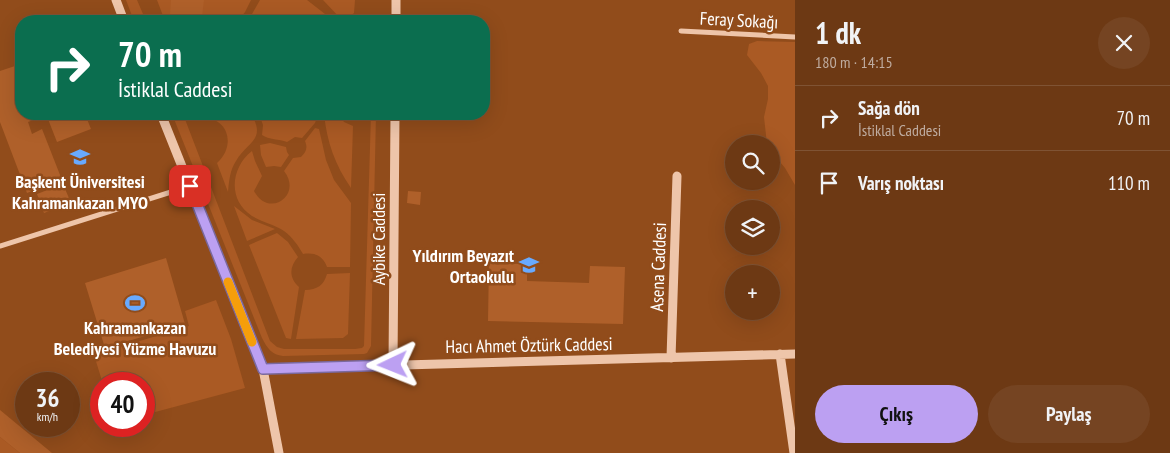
<!DOCTYPE html>
<html lang="tr">
<head>
<meta charset="utf-8">
<style>
  :root { --surface:#6d3914; --page:#754422; --text:#f1f3f6; --muted:#bfaca0; --line:#7f5334; --accent:#bca0f2 }
  body { margin:0; font-family:"PT Sans Narrow",sans-serif; background:var(--page); color:var(--text); height:100vh; display:flex; flex-direction:column; font-size:19px; white-space:nowrap }
  * { box-sizing:border-box; margin:0 }
  p { font-size:16px; color:var(--muted) }
  .icon { flex:none; width:28px; height:28px; fill:none; stroke:currentColor; stroke-width:2; stroke-linecap:round; stroke-linejoin:round }
  .map { position:relative; flex:1; overflow:hidden }
  .drawer { display:flex; flex-direction:column; background:var(--surface); width:375px }
  .drawer>* { flex:none }
  .hud { position:absolute; left:15px; top:15px; width:475px; height:105px; border-radius:20px; box-shadow:0 5px 20px #0002,0 0 0 1px var(--line); background:#0b6e4f; color:#fff; overflow:hidden }
  .buttons { position:absolute; left:725px; top:135px; display:grid; gap:10px }
  .buttons a { display:grid; place-items:center; width:55px; height:55px; border-radius:50%; background:var(--surface); box-shadow:0 5px 20px #0002,0 0 0 1px var(--line); font-size:25px }
  .speed { position:absolute; left:15px; top:372px; display:flex; gap:10px; font-size:25px; font-weight:700; text-align:center }
  .speed>* { display:grid; place-content:center; width:65px; height:65px; border-radius:50%; background:var(--surface); box-shadow:0 5px 20px #0002,0 0 0 1px var(--line); line-height:1 }
  .speed small { font-size:12px; font-weight:400 }
  .speed .limit { border:8px solid #d22; background:#fff; color:#111 }
  .pin { position:absolute; display:grid; place-items:center; width:42px; height:42px; color:#fff; margin:-21px; border-radius:10px; box-shadow:0 2px 8px #0006 }
  .me { position:absolute; width:55px; margin:-28px; rotate:268deg; stroke-linejoin:round; filter:drop-shadow(0 0 4px #0008) }
  .turn { display:flex; align-items:center; gap:18px; height:105px; padding:0 20px; font-size:22px }
  .turn .icon { width:65px; height:65px; stroke-width:2.5 }
  .turn b { display:block; font-size:35px; line-height:42px }
  .round { display:grid; place-items:center; flex:none; width:52px; height:52px; border-radius:26px; background:var(--page) }
  .overview { display:flex; align-items:center; justify-content:space-between; height:85px; padding:0 20px }
  h1 { font-size:30px; font-weight:800; line-height:38px }
  .button { display:flex; gap:10px; margin-top:auto; padding:10px 20px }
  .button a { flex:1; height:58px; border-radius:30px; background:var(--accent); color:#111; font-size:20px; font-weight:800; line-height:58px; text-align:center }
  .button a+a { background:var(--page); color:var(--text) }
  ul { padding:0; list-style:none }
  li { display:flex; align-items:center; gap:15px; height:65px; padding:0 20px; border-top:1px solid var(--line) }
  li div { flex:1 }
  li b { display:block; font-size:19px }
  li em { font-style:normal }
  main { display:flex; flex:1; min-height:0 }
  .map>svg:first-child { display:block }
</style>
</head>
<body>
<main>
<div class="map">
<svg width="795" height="453" viewBox="0 0 795 453">
  <rect width="100%" height="100%" fill="#914c1b"/>
  <path fill="#aa5a24" d="M126,0H137L146,21H134Z
    M157,0H251L245,12L238,21H165Z
    M260,0H307L334,21H248Z
    M323,0H355L354,13L345,20L341,19Z
    M757,41L795,42V185L785,168L771,151V144H767L764,117L768,99V86L761,73L747,55L749,44Z
    M172,114H183L270,341L277,347L284,349H355L362,348L364,346L371,114H376L371,346L367,353L364,354L283,356C272,355 267,348 262,338Z
    M198,114H251C267,140 247,142 236,161C230,170 229,181 228,192L217,163C238,144 226,114 200,119Z
    M259,114H318L315,123L302,138L295,137L287,142C279,139 269,140 262,135L263,125Z
    M324,114H338L344,122L353,126L351,188C335,165 327,142 324,114Z
    M315,128L319,129L326,160L334,180L351,203L350,267H327C323,256 315,252 303,254C298,245 292,237 284,231C274,224 262,222 252,216C227,200 231,167 252,151L255,161L262,176L254,191C269,219 303,195 284,171L293,158L301,157C306,152 308,148 305,141Z
    M270,143L286,147L287,152L289,155L281,167L274,166L266,167L261,155L260,145Z
    M234,206L252,220L275,229L247,241Z
    M277,233L288,242L298,257C289,267 289,278 299,287L291,339L286,338L249,245Z
    M350,273L348,334L343,338L296,339L305,290C317,290 324,285 327,274Z
    M216,300L231,339L245,388L144,415V384H103L94,355L189,326L185,311Z
    M0,437L20,453H0Z"/>
  <path fill="#af602a" d="M171,0H204L202,17L170,15Z
    M18,65L21,72V114H37L39,118L28,122L32,134L42,129L62,180L27,193L0,122V71Z
    M46,114H85L91,129L57,142Z
    M63,184L71,203L44,213L37,194Z
    M408,191L421,192L420,205L407,203Z
    M166,258L185,324L105,348L85,283Z
    M489,263L527,264V281L589,283L590,266L625,267L623,324L488,321Z
    M0,410L52,453H20L0,437Z"/>
  <g fill="none" stroke-linecap="round" stroke-linejoin="round">
    <path stroke="#eec5aa" stroke-width="5" d="M681,31L795,37
      M0,246L190,186"/>
    <path stroke="#eec5aa" stroke-width="9" d="M116,0L124,21
      M396,21V0
      M161,114L263,369L279,453
      M780,354L794,453
      M671,358L677,176
      M393,365L395,114
      M263,369L795,354"/>
  </g>
  <g fill="none" stroke-linecap="round" stroke-linejoin="round">
    <defs>
      <path id="route" d="M190,186L263,369L393,365"/>
    </defs>
    <use href="#route" stroke="#7a689d" stroke-width="12"/>
    <use href="#route" stroke="#bca0f2" stroke-width="9"/>
    <path stroke="#f59e0b" stroke-width="9" d="M228,282L252,342"/>
  </g>
  <defs>
    <symbol id="university-bare" viewBox="-9 -9 18 18"><path d="M0-5L7-2L0 1L-7-2ZM-4 1L0 2.5L4 1V4Q0 6-4 4Z" fill="#68aaff" stroke="#914c1b" stroke-width="2.5" paint-order="stroke"/></symbol>
    <symbol id="school-bare" viewBox="-9 -9 18 18"><path d="M0-5L7-2L0 1L-7-2ZM-4 1L0 2.5L4 1V4Q0 6-4 4Z" fill="#68aaff" stroke="#914c1b" stroke-width="2.5" paint-order="stroke"/></symbol>
    <symbol id="stadium-bare" viewBox="-9 -9 18 18"><path d="M0-5a6.5 5 0 1 0 0 10a6.5 5 0 1 0 0-10ZM-3.5-1.8h7v3.6h-7Z" fill="#68aaff" stroke="#914c1b" stroke-width="2.5" paint-order="stroke"/></symbol>
  </defs>
  <g fill-rule="evenodd">
    <use href="#university-bare" x="66" y="143" width="28" height="28"/>
    <use href="#school-bare" x="515" y="251" width="28" height="28"/>
    <use href="#stadium-bare" x="121" y="289" width="28" height="28"/>
  </g>
  <g text-anchor="middle" dominant-baseline="central" stroke-width="5" stroke-linejoin="round" paint-order="stroke">
    <g font-size="18" fill="#fff" stroke="#914c1b">
      <text transform="translate(739 20) rotate(3)">Feray Sokağı</text>
      <text transform="translate(378 239) rotate(-90)">Aybike Caddesi</text>
      <text transform="translate(658 267) rotate(-88)">Asena Caddesi</text>
      <text transform="translate(529 345) rotate(-1)">Hacı Ahmet Öztürk Caddesi</text>
    </g>
    <g font-size="18" font-weight="bold" fill="#fff" stroke="#914c1b">
      <text x="80" y="181">Başkent Üniversitesi<tspan x="80" dy="21">Kahramankazan MYO</tspan></text>
      <text x="514" y="255" text-anchor="end">Yıldırım Beyazıt<tspan x="514" dy="21">Ortaokulu</tspan></text>
      <text x="135" y="327">Kahramankazan<tspan x="135" dy="21">Belediyesi Yüzme Havuzu</tspan></text>
    </g>
  </g>
</svg>
<div class="buttons">
<a><svg class="icon" aria-label="search" viewBox="0 0 24 24"><circle cx="10" cy="10" r="6"/><path d="M15 15l6 6"/></svg></a>
<a><svg class="icon" aria-label="layers" viewBox="0 0 24 24"><path d="M12 4l9 5-9 5-9-5zM3 14l9 5 9-5"/></svg></a>
<a>+</a>
</div>
<div class="speed"><div>36<small>km/h</small></div><div class="limit">40</div></div>
<div class="pin" style="left:190px;top:186px;background:#d93025"><svg class="icon" aria-label="arrive" viewBox="0 0 24 24"><path d="M6 21V4h12l-3 4 3 4H6"/></svg></div>
<svg class="me" style="left:393px;top:365px" viewBox="-20 -20 40 40"><path d="M0-17L14 15 0 8-14 15z" fill="#bca0f2" stroke="#fff" stroke-width="4"/></svg>
<div class="hud">
<div class="turn"><svg class="icon" aria-label="right" viewBox="0 0 24 24"><path d="M7 20v-9h11M14 6l5 5-5 5"/></svg><div><b>70 m</b>İstiklal Caddesi</div></div>
</div>
</div>
<section class="drawer">
<div class="overview"><div><h1>1 dk</h1><p>180 m · 14:15</p></div><a class="round"><svg class="icon" aria-label="close" viewBox="0 0 24 24"><path d="M6 6l12 12M18 6L6 18"/></svg></a></div>
<ul>
<li><svg class="icon" aria-label="right" viewBox="0 0 24 24"><path d="M7 20v-9h11M14 6l5 5-5 5"/></svg><div><b>Sağa dön</b><p>İstiklal Caddesi</p></div><em>70 m</em></li>
<li><svg class="icon" aria-label="arrive" viewBox="0 0 24 24"><path d="M6 21V4h12l-3 4 3 4H6"/></svg><div><b>Varış noktası</b></div><em>110 m</em></li>
</ul>
<div class="button"><a>Çıkış</a><a>Paylaş</a></div>
</section>
</main>
</body>
</html>
